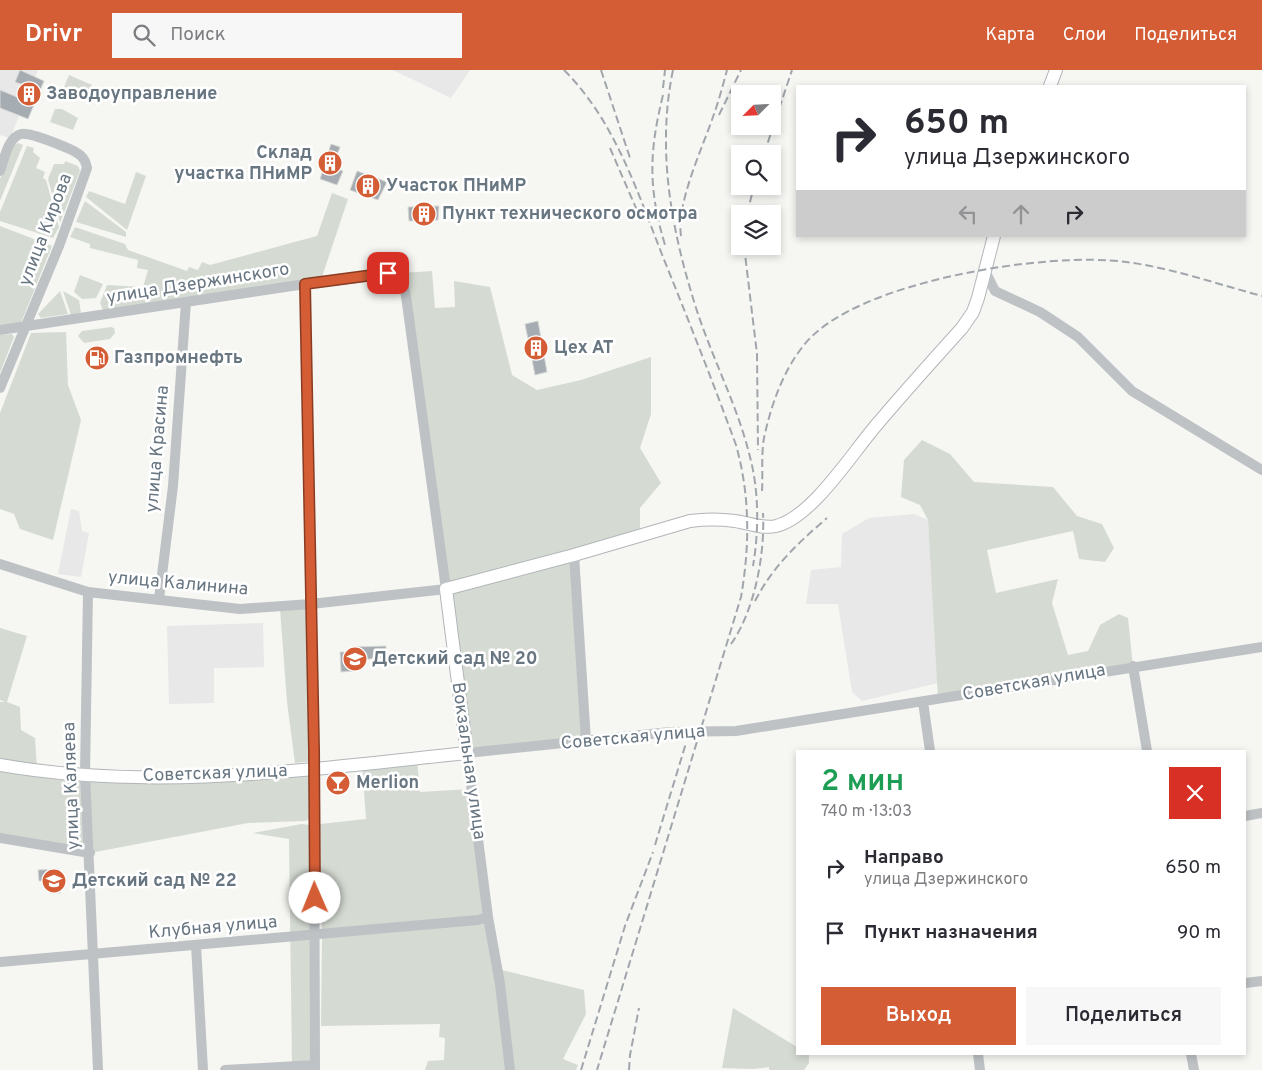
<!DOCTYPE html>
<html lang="ru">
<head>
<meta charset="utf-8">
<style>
  :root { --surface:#fff; --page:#f7f7f7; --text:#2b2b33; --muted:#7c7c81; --accent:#d45d35 }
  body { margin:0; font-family:Overpass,sans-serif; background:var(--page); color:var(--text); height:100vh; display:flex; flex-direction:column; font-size:19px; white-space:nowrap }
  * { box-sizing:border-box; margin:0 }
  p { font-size:16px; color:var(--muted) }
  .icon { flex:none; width:28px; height:28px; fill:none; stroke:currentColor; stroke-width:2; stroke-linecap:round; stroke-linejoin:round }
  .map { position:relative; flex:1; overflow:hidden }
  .sheet { position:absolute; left:796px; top:680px; width:450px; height:305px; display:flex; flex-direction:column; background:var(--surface); border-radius:0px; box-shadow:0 2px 8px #0003 }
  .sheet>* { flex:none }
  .hud { position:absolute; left:796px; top:15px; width:450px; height:152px; border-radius:0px; box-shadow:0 2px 8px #0003; background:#fff; color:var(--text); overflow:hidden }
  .needle { width:32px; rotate:246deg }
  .buttons { position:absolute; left:731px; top:15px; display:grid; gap:10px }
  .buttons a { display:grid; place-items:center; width:50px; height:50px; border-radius:0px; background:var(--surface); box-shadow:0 2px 8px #0003; font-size:25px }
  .pin { position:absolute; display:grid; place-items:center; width:42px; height:42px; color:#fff; margin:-21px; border-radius:10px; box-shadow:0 2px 8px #0006 }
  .me { position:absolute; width:55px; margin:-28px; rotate:359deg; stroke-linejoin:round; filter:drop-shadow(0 0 4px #0008) }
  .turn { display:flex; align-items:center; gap:18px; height:105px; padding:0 25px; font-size:22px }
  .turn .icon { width:65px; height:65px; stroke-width:2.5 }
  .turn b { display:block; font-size:35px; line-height:42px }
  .lanes { display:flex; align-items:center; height:48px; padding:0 25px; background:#0003; justify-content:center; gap:25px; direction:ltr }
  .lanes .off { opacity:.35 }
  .round { display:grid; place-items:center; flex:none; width:52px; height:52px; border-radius:0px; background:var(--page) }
  .summary { display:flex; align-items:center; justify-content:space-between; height:85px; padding:0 25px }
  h1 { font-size:30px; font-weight:600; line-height:38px; color:#1e9e55 }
  .cta { display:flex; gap:10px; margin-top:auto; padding:10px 25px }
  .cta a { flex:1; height:58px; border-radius:0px; background:var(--accent); color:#fff; font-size:20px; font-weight:600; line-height:58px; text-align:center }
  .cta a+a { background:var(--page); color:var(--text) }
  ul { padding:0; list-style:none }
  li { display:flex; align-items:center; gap:15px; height:65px; padding:0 25px }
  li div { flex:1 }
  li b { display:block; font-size:19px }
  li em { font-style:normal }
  header { display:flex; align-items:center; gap:30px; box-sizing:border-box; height:70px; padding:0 25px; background:var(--accent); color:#fff }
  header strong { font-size:24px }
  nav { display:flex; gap:28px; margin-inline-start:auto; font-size:18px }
  .search { width:350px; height:45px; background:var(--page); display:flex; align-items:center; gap:12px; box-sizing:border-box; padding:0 18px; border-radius:0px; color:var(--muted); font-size:19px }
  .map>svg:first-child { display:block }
</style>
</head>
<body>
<header>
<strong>Drivr</strong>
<div class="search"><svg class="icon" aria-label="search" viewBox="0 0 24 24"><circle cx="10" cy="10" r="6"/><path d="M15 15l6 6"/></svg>Поиск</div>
<nav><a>Карта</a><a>Слои</a><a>Поделиться</a></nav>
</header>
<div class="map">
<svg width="1262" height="1000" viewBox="0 0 1262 1000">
  <rect width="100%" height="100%" fill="#f6f6f3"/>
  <path fill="#e7e8e7" d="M0,0H38L10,68L0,65Z
    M393,0H470L451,28Z
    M71,439L79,441L82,461L89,463L81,507L58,504Z
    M914,444L928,450L938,613L862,631L852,622L838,534H806L811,500L841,497L842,464L869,448Z
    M263,553L264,597L214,598V633L169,634L167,556Z"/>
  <path fill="#d5dbd3" d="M69,5L92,15L88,26C78,27 71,24 64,17Z
    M55,39H62L78,48L73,60L50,52Z
    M18,73L23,75L0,131V109L14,75Z
    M27,76L34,78L33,82L40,88L36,98L45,102L43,108L46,110L59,157L53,168L0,151V142Z
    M65,91L78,96L80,101L60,153L48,109L54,94H64Z
    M136,102L146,106L127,160L86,127L89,121L125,134Z
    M332,123L348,129L321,210L103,240L100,233L107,215L143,217L148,200L137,198L138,190L90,178V174L70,167L75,157L125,174L128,180L187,201L189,197L198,200L202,192L210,195L317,166Z
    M85,131L126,162V167L76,152Z
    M0,156L52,176L21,253L0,256Z
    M432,201L435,238L455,237L454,211L490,217L512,305L537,320L581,310L651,287V344L640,378L661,413L640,438V466L574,486L586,671L467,683L401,203Z
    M80,205L103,214L96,228L82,229L74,222Z
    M60,221L68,244L41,248L38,244Z
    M63,221L79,230L81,243L71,245Z
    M111,257L114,258L115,263L110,269L84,273L78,266L82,261Z
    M66,262L68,315L81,350L53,470L20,459L14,444L0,439V343L31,263Z
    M12,264L14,267L0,303V265Z
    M922,370L950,384L974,412L1053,417L1077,446L1102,454L1114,478L1105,492L1079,489L1073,461L987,480L996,523L1058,509L1052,533L1068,585L1088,581L1100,555L1119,544L1128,548L1133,596L938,629L928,450L920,435L901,427L904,390Z
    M309,537L312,691L295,693L287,632L280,539Z
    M0,558L27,566L7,632L20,637L21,660L35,668L37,699L85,704L314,699L311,748L305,751L248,753L90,783L0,768V632H5L0,630Z
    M417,690L420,722L470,719L498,899L584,920L586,944L563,989L578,995L576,1000H425L428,991L444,990L445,968L439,967L440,954L321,956L322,867L320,754L366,749L362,694Z
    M302,754L310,755L311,995H292L289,769L253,763Z
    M733,938L797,977L798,984H809V993L804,1000H769V997L754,999L722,998Z"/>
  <path fill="#a6adb2" stroke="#d8d8d6" d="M20,0L44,11L28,49L0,38V20L17,27L23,15L15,12Z
    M331,74L340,77L333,97L343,101L337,115L320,109Z
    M357,101L387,112L378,130L350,120Z
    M439,136L438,150L409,151L408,137Z
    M538,251L547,302L535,305L525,254Z
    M386,576V588L353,590L354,601L341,602L340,582H353V577Z
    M59,799L60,823H50L49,811H39L38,800Z"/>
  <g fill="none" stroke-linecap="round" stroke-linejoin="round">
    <defs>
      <path id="major" d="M1050,16L1056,0
        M0,695C155,722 312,699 467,683L446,519L574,485L690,451C705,449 720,449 735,451C749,453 762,459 776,456C813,447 854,380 879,352C906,320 934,289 962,258L973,242L978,228L994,166"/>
    </defs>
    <use href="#major" stroke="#b2b6b9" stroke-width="14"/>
    <path stroke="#bec2c5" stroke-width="10" d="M0,101C4,90 8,67 21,64C30,62 73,79 80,85C84,88 86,93 87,98L59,176L0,318
      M986,203L995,221L1040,242L1078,267L1132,321L1262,400
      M305,214L314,699L315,1000
      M0,260L305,214L401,203L406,226L446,519L311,534L240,539L88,522L0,494
      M574,485L586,671
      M88,522L85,704L98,1000
      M159,529L173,416L186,232
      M1133,596L1147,681
      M923,632L930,681
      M1245,746L1262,743
      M0,768L90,783
      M196,875L203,1000
      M0,892L478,850L488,847
      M1245,913L1262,911
      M978,984L980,1000
      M1191,984L1194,1000
      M225,1000L315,995
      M510,1000L500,914L488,847L467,683L670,662L736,661L1262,577"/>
    <use href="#major" stroke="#fff" stroke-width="12"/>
    <path stroke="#a0a6ab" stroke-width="2" stroke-dasharray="8 4" stroke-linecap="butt" d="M564,0C615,51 637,121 663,187C688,249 713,312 736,375C750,425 750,475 741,527L597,1000
      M601,0L631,91
      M673,0C656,82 672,163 697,241C713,290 738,337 750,387C759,421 759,461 753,496
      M663,18L665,0
      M663,25C649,82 648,118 665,175
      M719,45L741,0
      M610,78L639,145
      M764,84L792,0
      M747,144L754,116
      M681,166C676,133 703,77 714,44C719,30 723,15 727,0
      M744,176L757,284L758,380
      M762,421C763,404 761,385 764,368C771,335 783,301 804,275C854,211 1049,181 1126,192C1172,198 1217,214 1262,226
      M755,531C773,496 798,473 827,448
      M731,574C755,540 765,484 763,443
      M655,775L686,673
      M581,1000L625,856L653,782
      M629,1000L630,985L639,938"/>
  </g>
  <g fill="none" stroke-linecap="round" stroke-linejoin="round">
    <defs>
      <path id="route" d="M315,828L314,680L305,214L388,203"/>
    </defs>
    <use href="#route" stroke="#8a3c22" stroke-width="12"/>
    <use href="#route" stroke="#d45d35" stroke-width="9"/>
  </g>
  <defs>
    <symbol id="building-disc" viewBox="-11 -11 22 22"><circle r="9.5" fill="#d45d35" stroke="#fff"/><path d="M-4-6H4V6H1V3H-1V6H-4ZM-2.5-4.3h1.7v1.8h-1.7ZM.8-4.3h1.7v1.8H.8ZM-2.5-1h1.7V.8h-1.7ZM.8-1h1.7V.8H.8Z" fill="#fff"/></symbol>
    <symbol id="fuel-disc" viewBox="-11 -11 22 22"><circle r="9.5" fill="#d45d35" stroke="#fff"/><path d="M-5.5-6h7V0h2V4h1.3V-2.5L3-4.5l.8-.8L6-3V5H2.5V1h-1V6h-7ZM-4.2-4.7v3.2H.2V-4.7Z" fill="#fff"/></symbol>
    <symbol id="school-disc" viewBox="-11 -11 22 22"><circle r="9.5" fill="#d45d35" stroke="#fff"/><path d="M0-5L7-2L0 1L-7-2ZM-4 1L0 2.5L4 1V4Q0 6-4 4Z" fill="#fff"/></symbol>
    <symbol id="bar-disc" viewBox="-11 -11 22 22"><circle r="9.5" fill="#d45d35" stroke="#fff"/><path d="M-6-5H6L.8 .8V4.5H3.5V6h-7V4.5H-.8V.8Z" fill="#fff"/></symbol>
  </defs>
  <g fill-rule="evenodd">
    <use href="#building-disc" x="15" y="10" width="28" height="28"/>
    <use href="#building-disc" x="316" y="79" width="28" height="28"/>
    <use href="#building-disc" x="354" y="102" width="28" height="28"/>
    <use href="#building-disc" x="410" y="130" width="28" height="28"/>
    <use href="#building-disc" x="522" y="264" width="28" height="28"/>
    <use href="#fuel-disc" x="83" y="274" width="28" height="28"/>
    <use href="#school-disc" x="341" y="575" width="28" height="28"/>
    <use href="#bar-disc" x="324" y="699" width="28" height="28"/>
    <use href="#school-disc" x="40" y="797" width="28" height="28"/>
  </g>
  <g text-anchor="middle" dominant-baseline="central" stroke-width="5" stroke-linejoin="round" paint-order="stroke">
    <g font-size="18" font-weight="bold" fill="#687682" stroke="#fff" text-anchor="start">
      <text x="46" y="24">Заводоуправление</text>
      <text x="312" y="83" text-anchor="end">Склад<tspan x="312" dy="21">участка ПНиМР</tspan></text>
      <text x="386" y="116">Участок ПНиМР</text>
      <text x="442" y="144">Пункт технического осмотра</text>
      <text x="554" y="278">Цех АТ</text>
      <text x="114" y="288">Газпромнефть</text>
      <text x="372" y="589">Детский сад № 20</text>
      <text x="356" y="713">Merlion</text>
      <text x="72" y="811">Детский сад № 22</text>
    </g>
    <g font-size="18" fill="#687682" stroke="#fff">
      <text transform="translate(46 160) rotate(-69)">улица Кирова</text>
      <text transform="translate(198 214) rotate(-9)">улица Дзержинского</text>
      <text transform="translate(158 379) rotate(-85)">улица Красина</text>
      <text transform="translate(178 514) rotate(5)">улица Калинина</text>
      <text transform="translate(1034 613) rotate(-10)">Советская улица</text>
      <text transform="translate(633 668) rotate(-5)">Советская улица</text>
      <text transform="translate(468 691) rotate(82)">Вокзальная улица</text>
      <text transform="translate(215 704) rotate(-2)">Советская улица</text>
      <text transform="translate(72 716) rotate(-92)">улица Каляева</text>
      <text transform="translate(213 858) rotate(-5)">Клубная улица</text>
    </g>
  </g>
</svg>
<div class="buttons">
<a><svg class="needle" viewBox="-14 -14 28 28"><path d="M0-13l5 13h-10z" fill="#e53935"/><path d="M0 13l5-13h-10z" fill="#7c7c81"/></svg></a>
<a><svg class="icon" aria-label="search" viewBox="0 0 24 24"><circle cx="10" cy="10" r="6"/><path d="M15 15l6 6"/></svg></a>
<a><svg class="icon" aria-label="layers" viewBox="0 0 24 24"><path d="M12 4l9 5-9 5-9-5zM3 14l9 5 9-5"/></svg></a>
</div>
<div class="pin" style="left:388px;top:203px;background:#d93025"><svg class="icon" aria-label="arrive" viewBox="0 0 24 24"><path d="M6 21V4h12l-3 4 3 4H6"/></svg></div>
<svg class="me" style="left:315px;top:828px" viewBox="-20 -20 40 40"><circle r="19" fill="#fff"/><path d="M0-13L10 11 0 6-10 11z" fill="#d45d35"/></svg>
<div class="hud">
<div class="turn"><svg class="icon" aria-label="right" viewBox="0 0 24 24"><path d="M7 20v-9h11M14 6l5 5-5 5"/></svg><div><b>650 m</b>улица Дзержинского</div></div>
<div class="lanes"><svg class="icon off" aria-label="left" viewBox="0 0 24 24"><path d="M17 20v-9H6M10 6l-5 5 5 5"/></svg><svg class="icon off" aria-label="ahead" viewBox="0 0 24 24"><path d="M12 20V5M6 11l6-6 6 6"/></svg><svg class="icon" aria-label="right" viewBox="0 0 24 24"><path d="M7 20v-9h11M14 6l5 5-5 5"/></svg></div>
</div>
<section class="sheet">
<div class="summary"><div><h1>2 мин</h1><p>740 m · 13:03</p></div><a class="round" style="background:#d93025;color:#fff"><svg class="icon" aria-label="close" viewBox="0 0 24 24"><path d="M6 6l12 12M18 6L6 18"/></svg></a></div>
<ul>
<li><svg class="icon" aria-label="right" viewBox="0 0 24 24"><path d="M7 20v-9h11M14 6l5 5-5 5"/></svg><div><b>Направо</b><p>улица Дзержинского</p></div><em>650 m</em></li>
<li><svg class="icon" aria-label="arrive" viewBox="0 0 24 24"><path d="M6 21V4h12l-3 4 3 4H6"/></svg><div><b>Пункт назначения</b></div><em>90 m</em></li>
</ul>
<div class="cta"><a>Выход</a><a>Поделиться</a></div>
</section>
</div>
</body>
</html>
